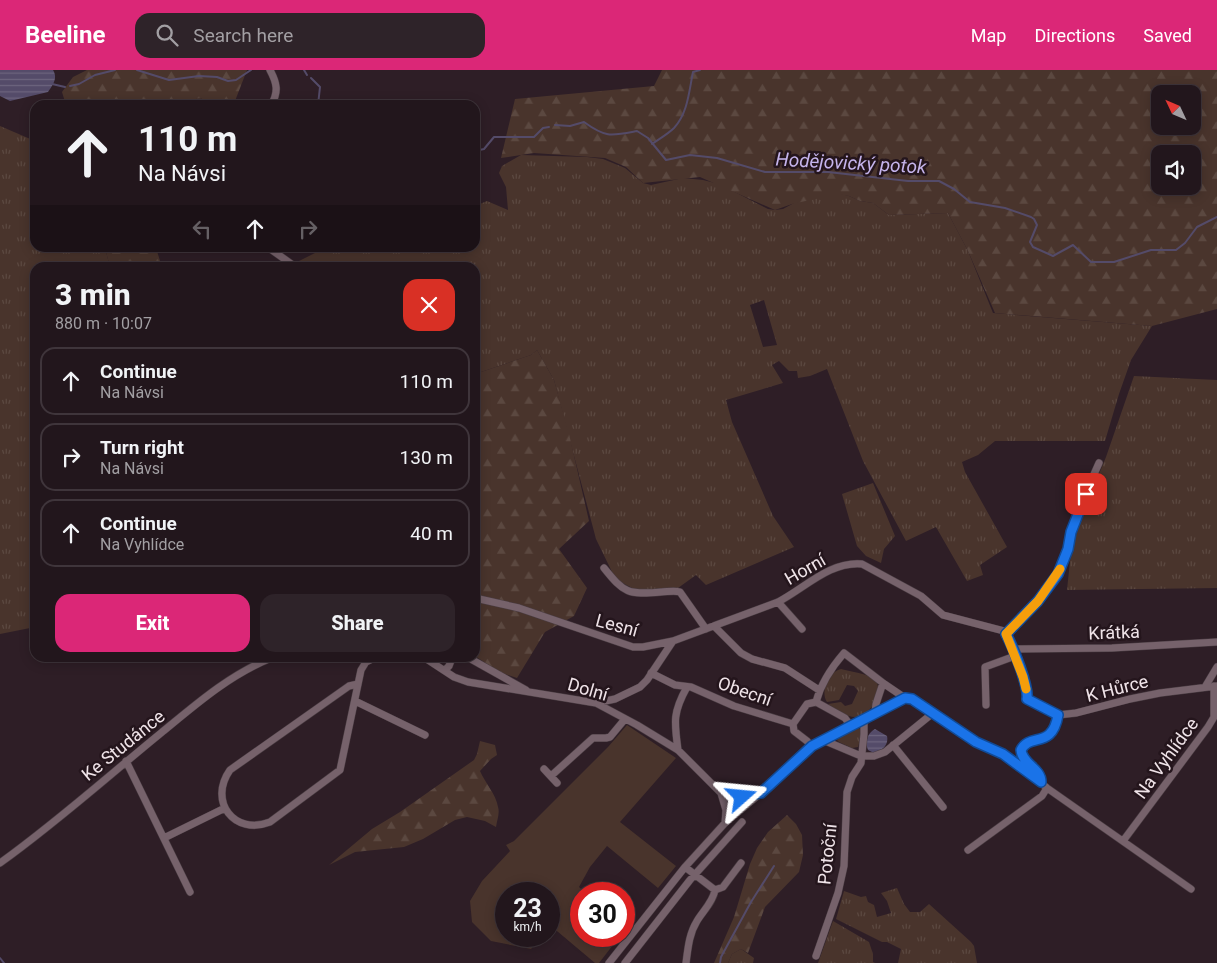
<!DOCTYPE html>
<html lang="en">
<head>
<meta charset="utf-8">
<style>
  :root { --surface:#22161c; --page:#2e2329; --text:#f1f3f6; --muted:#a29fa3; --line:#3f353b; --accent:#db2777 }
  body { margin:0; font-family:Roboto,sans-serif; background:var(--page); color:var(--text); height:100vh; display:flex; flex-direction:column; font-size:19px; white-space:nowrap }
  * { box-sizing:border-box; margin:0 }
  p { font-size:16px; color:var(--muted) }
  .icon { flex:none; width:28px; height:28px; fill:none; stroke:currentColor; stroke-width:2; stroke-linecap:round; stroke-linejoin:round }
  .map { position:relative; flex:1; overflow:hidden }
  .sheet { position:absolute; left:30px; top:192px; width:450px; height:400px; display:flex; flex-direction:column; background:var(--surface); border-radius:15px; box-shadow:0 2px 12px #0003,0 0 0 1px var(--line) }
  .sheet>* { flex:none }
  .guide { position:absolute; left:30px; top:30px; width:450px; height:152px; border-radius:15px; box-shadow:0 2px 12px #0003,0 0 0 1px var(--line); background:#22161c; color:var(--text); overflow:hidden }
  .needle { width:32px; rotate:314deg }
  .tools { position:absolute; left:1151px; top:15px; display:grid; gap:10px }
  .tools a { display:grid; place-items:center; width:50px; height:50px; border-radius:10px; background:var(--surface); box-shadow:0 2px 12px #0003,0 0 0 1px var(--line); font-size:25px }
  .speed { position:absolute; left:495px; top:812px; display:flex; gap:10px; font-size:25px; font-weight:700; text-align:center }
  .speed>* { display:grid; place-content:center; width:65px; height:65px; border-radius:50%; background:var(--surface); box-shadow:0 2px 12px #0003,0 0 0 1px var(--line); line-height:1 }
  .speed small { font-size:12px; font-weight:400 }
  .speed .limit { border:8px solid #d22; background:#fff; color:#111 }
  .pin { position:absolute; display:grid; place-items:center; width:42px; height:42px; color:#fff; margin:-21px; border-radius:10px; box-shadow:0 2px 8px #0006 }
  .me { position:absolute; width:55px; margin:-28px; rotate:72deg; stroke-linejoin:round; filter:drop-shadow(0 0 4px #0008) }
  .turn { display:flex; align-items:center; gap:18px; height:105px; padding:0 25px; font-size:22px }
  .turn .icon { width:65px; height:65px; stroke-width:2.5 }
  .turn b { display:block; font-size:35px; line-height:42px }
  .lanes { display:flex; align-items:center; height:48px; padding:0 25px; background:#0003; justify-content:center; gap:25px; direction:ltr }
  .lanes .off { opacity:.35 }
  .round { display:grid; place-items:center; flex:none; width:52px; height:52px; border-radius:15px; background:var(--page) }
  .headline { display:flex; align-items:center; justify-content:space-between; height:85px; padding:0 25px }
  h1 { font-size:30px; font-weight:800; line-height:38px }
  .button { display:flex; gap:10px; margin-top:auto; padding:10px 25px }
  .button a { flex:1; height:58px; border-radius:15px; background:var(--accent); color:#fff; font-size:20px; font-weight:800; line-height:58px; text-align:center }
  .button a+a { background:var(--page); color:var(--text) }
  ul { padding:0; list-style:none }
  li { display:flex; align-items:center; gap:15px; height:68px; margin:0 10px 8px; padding:0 15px; border:2px solid var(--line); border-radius:15px }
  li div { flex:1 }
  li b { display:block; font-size:19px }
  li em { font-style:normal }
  header { display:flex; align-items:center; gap:30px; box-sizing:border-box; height:70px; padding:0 25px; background:var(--accent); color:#fff }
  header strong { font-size:24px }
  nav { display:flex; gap:28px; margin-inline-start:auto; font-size:18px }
  .search { width:350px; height:45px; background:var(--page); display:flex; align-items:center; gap:12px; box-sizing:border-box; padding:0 18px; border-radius:15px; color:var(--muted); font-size:19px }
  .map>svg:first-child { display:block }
</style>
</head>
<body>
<header>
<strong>Beeline</strong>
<div class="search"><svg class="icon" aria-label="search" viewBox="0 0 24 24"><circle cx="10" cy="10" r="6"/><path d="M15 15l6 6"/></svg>Search here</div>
<nav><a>Map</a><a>Directions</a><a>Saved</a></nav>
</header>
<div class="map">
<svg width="1217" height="893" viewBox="0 0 1217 893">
  <defs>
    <pattern id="grass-tufts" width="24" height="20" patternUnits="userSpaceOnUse" patternTransform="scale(1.25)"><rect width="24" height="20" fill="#49342c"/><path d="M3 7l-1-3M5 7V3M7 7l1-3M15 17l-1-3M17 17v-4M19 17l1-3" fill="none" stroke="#5b4840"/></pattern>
    <pattern id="forest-firs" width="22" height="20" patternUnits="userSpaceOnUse" patternTransform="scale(1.25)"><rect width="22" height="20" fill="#49342c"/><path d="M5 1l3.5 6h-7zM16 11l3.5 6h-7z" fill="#5b4840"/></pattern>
    <pattern id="water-rules" width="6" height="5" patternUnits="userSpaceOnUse" patternTransform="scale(1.25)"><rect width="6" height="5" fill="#544b69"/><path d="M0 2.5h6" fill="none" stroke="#6d657e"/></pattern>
  </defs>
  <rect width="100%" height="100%" fill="#2e1e26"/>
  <path fill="url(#grass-tufts)" fill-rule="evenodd" d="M200,28L212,35H125L144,29L164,33L184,32Z
    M0,56L35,71V178H105L110,197L35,198V557L0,564Z
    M521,85L587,87L603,89L625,98L643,113L651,115L683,108L703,110L719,114L768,139L775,140L783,139L794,133L837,123L849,126L860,131L873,133L889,145L948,143L968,181L993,243L1152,256L1131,290L1119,324L1105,371H995L978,385L962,392L965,402L1007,477L980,495L983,505L967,511L936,457L906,471L863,391L827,299L810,306L798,308L797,301H789L779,291L772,295L783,313L726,330L732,352L773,446L794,477L706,515L696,505L678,518L663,521L634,519L619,511L614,506L596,469L554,310L537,280L531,285L475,304V198H306L299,191L325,178H475V136L487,131L508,140L506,117L499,103L502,96ZM764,230L777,275L763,277L750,235Z
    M1134,306L1217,310V518L1067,520L1071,482L1083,443L1106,387Z
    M873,413L895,466L884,479L881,493L866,486L857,476L842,424Z
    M841,599C851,602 867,603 875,610C885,621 870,646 857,647C847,648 836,639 828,634L841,632L845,636L852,634L858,621L854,616L847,615L839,630L827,632C820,622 828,602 841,599Z
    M856,657L861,659L862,662L858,677L852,678L839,672L837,670L840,666Z
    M897,818L904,834L910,842H920L929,834L971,872L974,876L977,893H898L901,879L887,872H882L836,849L844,821L861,827L866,826L868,832L874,835L877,847L891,843L887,831L881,823Z
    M833,851L869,872L873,884V892L875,893H818Z
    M741,879L754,888L753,893H728L732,884Z"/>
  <path fill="url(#forest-firs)" fill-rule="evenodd" d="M87,0H247L235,31L215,35L200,28L184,32L164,33L144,29L127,35H66L62,22L73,7Z
    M662,0H1217V239L1152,256L995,243L968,181L948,143L889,145L873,133L860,131L849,126L837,124L792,134L775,140L700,107L643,113L626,97L605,88L534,83L501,88L515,29L654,16ZM1160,24H1192V56H1160ZM1160,84H1192V116H1160Z
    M105,178H156L161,194L165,197H110Z
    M537,280L554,310L569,364L589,451L559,479L587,518L574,546L545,562L517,608L499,602L475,586V304L531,285Z
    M480,671L495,675L497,685L491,689L480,701C485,713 496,724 498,737C500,743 497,750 496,757L485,751L467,747L455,750L423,769L404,777L355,782L329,795L372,759L400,742L474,690L477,684Z
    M787,745L796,754L802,765L803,785L799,802L765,837L748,883L741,879L732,884L728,893H714L734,847L750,794L757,778L768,762Z"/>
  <path fill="#49342c" d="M627,655L676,688L620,752L676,796L658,818L607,776L590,797L579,817L587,824H581V866H620L599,893H595L551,856L549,858V824H506V866H542L531,879L491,871L472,852L470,831L482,811L510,781L506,775L514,771L608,677Z"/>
  <path fill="url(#water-rules)" d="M0,0H53C58,8 53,15 48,22L10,31L0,26Z
    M875,659L887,666C889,675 882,681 874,683L868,680C865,673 867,663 875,659Z"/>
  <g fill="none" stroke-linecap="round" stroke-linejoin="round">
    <path stroke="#544b69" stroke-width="2" d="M137,0L169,10L199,6L217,7L228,11L236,10L251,0
      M304,0L307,5
      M311,8L320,17L318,35
      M52,14L65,17
      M70,16L79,14L95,5L115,0
      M555,55L570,56L584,52C606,68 611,66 637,61L648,68L666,90L690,85L717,88L765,102H828L908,111H939L954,119L970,132L1005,138L1031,147L1034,149L1037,155L1030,172L1033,177L1053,186L1073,175L1091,192H1114L1151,180H1176L1185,173L1197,157L1217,147
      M652,74C659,69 668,64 674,58C688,43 689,21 693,2L700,0
      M475,81L484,79L494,67H534L543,58L549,57
      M0,888L4,893
      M720,893L721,887L751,832L774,796"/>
    <defs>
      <path id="minor" d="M270,0C277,13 279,22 271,35
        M269,178L297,198
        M604,498C624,523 628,525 661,522C667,522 674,520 680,522L706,559
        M475,528L519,538L633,577H643L673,571
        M778,532L802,559
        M714,556L741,583L752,589L785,598L819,620
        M1006,564C1023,544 1043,528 1057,506C1066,490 1068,472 1074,454C1081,433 1090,413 1099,393
        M1012,579L1112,578L1217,572
        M425,588L454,607L468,612L596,633L637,655L678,680L721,723L726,740L725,753
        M469,588L526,620
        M445,600L449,596L452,588
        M651,603L675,615L691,617L734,636L793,654
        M358,614L349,616L230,700C208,731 234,766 270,752L340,700L361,600L366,592L374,588
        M1205,617L1217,597
        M355,631L425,665
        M816,632C821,613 831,598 844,583L883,613L905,628
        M596,633L615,629L640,617L647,610L673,571L778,532C805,518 830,491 862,494L921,526L943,545L1004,561C1011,570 1029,618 1027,629L1058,645L1076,643L1130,629L1160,623L1217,616
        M986,635L985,597L1015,586
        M875,642L876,634L883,613
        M823,670L861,686H874L885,682L933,643
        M893,675L943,737
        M811,676L807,671L794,661L793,654L807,634L816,632L845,648L850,655
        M678,680C674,651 673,642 687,617
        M126,691L190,822
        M544,699L557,713
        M551,706L593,668H606L610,667L625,649
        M1041,708L1023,688L1021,680C1030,662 1052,680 1058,645
        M721,723C737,728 744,725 760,723
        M164,768L225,738
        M1123,771L1208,657L1214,647V616
        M968,780L1042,726L1047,718
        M0,793C56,753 107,707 161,663C195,635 229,605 271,588
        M685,797L715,820
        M816,886L838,823L844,796L847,722L852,707L861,693L864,664V648
        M609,893L685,797L725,753L761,723L811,676L905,628L912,629L976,672L1003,684L1015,691L1047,718L1191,819
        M625,893L690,810L742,752
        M686,893C688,878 689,864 697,851C703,841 713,832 715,820L723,817L741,793"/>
    </defs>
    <use href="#minor" stroke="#4a3d43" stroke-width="8"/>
    <use href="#minor" stroke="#76626b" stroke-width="7"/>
  </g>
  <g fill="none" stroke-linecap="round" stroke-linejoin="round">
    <defs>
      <path id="route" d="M742,727L761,723L812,676L905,628L912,629L976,672L1003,684L1041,712C1041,698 1022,694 1021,680C1030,662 1052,680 1058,645L1027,629C1029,616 1013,577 1006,564L1038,531L1058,504L1068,479L1071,462L1086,424"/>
    </defs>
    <use href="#route" stroke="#114b97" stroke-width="12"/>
    <use href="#route" stroke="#1a73e8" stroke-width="9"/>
    <path stroke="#f59e0b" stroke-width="9" d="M1026,619L1023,607L1006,564L1038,531L1060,499"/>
  </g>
  <g text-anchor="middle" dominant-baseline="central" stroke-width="5" stroke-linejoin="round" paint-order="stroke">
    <g font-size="18" fill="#efe3e8" stroke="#24151c">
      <text transform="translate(805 499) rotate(-30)">Horní</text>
      <text transform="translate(617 555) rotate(15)">Lesní</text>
      <text transform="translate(1114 562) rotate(-2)">Krátká</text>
      <text transform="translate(1117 618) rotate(-14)">K Hůrce</text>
      <text transform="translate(588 619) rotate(16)">Dolní</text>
      <text transform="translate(745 621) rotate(19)">Obecní</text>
      <text transform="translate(123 675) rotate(-39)">Ke Studánce</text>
      <text transform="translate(1166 688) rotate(-54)">Na Vyhlídce</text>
      <text transform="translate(827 784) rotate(-84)">Potoční</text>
    </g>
    <g font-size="19" font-style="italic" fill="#c5b4ec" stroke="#24151c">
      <text transform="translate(851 93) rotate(3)">Hodějovický potok</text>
    </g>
  </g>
</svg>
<div class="tools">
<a><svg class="needle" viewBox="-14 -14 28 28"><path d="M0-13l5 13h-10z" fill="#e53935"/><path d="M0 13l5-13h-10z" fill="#a29fa3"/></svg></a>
<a><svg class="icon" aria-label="sound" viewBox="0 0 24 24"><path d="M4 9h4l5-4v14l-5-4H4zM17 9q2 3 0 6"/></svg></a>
</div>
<div class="speed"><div>23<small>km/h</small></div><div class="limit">30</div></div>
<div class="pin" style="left:1086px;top:424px;background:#d93025"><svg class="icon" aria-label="arrive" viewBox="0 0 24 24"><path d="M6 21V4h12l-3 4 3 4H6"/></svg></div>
<svg class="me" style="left:742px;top:727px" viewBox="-20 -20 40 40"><path d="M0-17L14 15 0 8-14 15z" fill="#1a73e8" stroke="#fff" stroke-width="4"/></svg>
<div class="guide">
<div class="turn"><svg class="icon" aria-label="ahead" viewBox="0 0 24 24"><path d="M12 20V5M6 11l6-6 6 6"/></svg><div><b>110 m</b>Na Návsi</div></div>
<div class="lanes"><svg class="icon off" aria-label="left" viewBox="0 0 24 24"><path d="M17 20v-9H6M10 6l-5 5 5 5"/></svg><svg class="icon" aria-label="ahead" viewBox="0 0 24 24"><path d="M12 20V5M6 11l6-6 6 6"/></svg><svg class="icon off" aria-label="right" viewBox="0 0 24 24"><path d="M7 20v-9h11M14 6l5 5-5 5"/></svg></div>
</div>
<section class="sheet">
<div class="headline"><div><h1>3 min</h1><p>880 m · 10:07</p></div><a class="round" style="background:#d93025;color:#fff"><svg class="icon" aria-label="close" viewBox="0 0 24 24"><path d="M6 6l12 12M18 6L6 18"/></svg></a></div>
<ul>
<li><svg class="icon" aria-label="ahead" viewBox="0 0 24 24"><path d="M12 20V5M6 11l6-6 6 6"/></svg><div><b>Continue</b><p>Na Návsi</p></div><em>110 m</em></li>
<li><svg class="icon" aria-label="right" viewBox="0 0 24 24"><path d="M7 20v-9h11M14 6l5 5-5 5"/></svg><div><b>Turn right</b><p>Na Návsi</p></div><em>130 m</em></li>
<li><svg class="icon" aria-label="ahead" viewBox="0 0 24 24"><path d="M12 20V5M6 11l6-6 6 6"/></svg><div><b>Continue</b><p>Na Vyhlídce</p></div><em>40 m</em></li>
</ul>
<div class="button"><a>Exit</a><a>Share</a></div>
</section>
</div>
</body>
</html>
